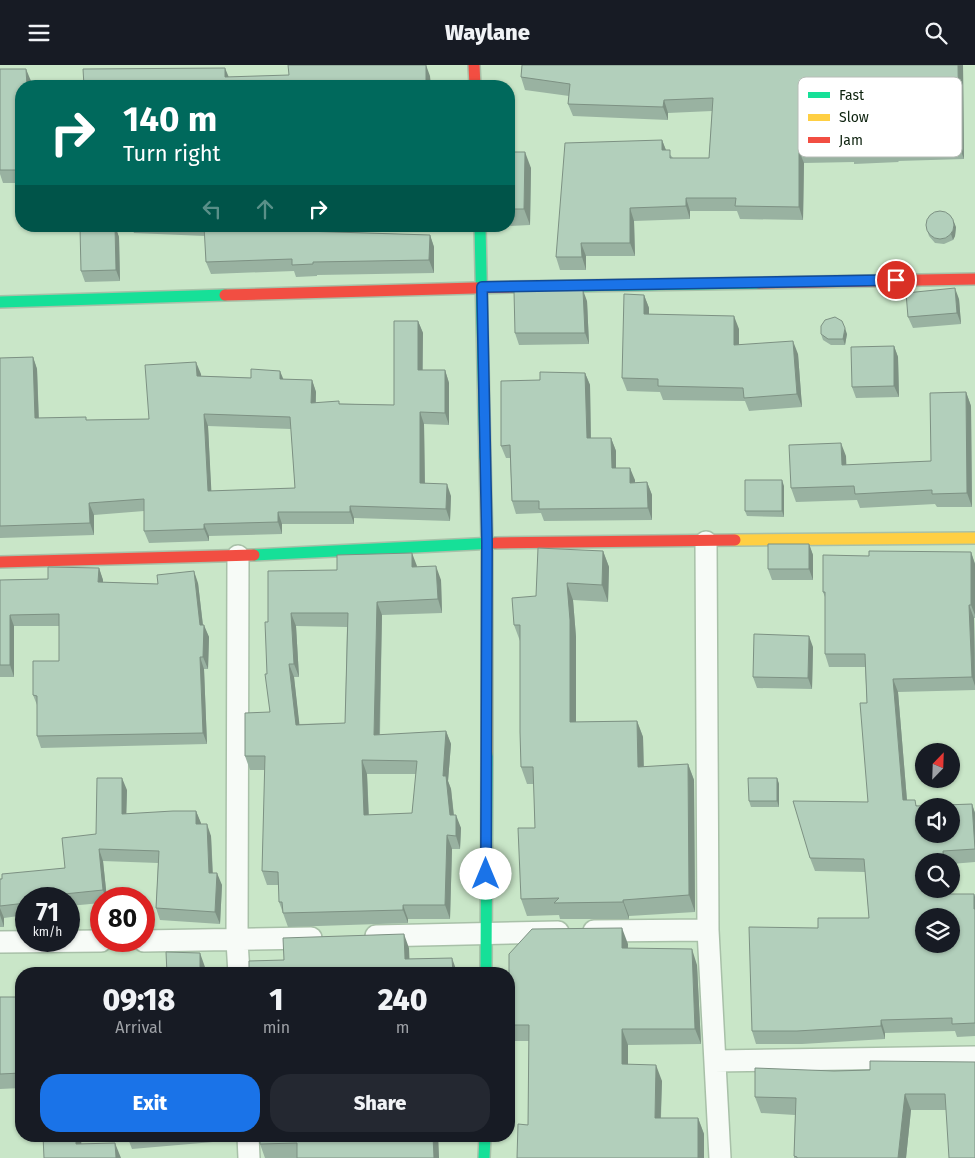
<!DOCTYPE html>
<html lang="en">
<head>
<meta charset="utf-8">
<style>
  :root { --surface:#171b24; --page:#242831; --text:#f1f3f6; --muted:#9ea1a6; --accent:#1a73e8 }
  body { margin:0; font-family:"Fira Sans",sans-serif; background:var(--page); color:var(--text); height:100vh; display:flex; flex-direction:column; font-size:19px; white-space:nowrap }
  * { box-sizing:border-box; margin:0 }
  p { font-size:16px; color:var(--muted) }
  .icon { flex:none; width:28px; height:28px; fill:none; stroke:currentColor; stroke-width:2; stroke-linecap:round; stroke-linejoin:round }
  .map { position:relative; flex:1; overflow:hidden }
  .details { position:absolute; left:15px; top:902px; width:500px; height:175px; display:flex; flex-direction:column; background:var(--surface); border-radius:20px; box-shadow:0 1px 4px #0004 }
  .details>* { flex:none }
  .banner { position:absolute; left:15px; top:15px; width:500px; height:152px; border-radius:20px; box-shadow:0 1px 4px #0004; background:#00695c; color:#fff; overflow:hidden }
  .needle { width:32px; rotate:23deg }
  .controls { position:absolute; left:915px; top:678px; display:grid; gap:10px }
  .controls a { display:grid; place-items:center; width:45px; height:45px; border-radius:50%; background:var(--surface); box-shadow:0 1px 4px #0004; font-size:25px }
  .speed { position:absolute; left:15px; top:822px; display:flex; gap:10px; font-size:25px; font-weight:700; text-align:center }
  .speed>* { display:grid; place-content:center; width:65px; height:65px; border-radius:50%; background:var(--surface); box-shadow:0 1px 4px #0004; line-height:1 }
  .speed small { font-size:12px; font-weight:400 }
  .speed .limit { border:8px solid #d22; background:#fff; color:#111 }
  .pin { position:absolute; display:grid; place-items:center; width:42px; height:42px; color:#fff; margin:-21px; border:2px solid #fff; border-radius:50%; box-shadow:0 1px 5px #0007 }
  .me { position:absolute; width:55px; margin:-28px; rotate:0deg; stroke-linejoin:round; filter:drop-shadow(0 0 4px #0008) }
  .turn { display:flex; align-items:center; gap:18px; height:105px; padding:0 25px; font-size:22px }
  .turn .icon { width:65px; height:65px; stroke-width:2.5 }
  .turn b { display:block; font-size:35px; line-height:42px }
  .lanes { display:flex; align-items:center; height:48px; padding:0 25px; background:#0003; justify-content:center; gap:25px; direction:ltr }
  .lanes .off { opacity:.35 }
  .eta { display:flex; justify-content:space-evenly; align-items:center; height:85px; text-align:center }
  .eta b { font-size:30px; font-weight:800; line-height:35px }
  .cta { display:flex; gap:10px; margin-top:auto; padding:10px 25px }
  .cta a { flex:1; height:58px; border-radius:20px; background:var(--accent); color:#fff; font-size:20px; font-weight:800; line-height:58px; text-align:center }
  .cta a+a { background:var(--page); color:var(--text) }
  header { display:flex; justify-content:space-between; align-items:center; height:65px; padding:0 25px; background:var(--surface); font-size:22px; font-weight:800 }
  .map>svg:first-child { display:block }
</style>
</head>
<body>
<header><svg class="icon" aria-label="menu" viewBox="0 0 24 24"><path d="M4 6h16M4 12h16M4 18h16"/></svg>Waylane<svg class="icon" aria-label="search" viewBox="0 0 24 24"><circle cx="10" cy="10" r="6"/><path d="M15 15l6 6"/></svg></header>
<div class="map">
<svg width="975" height="1093" viewBox="0 0 975 1093">
  <rect width="100%" height="100%" fill="#c9e6c8"/>
  <g fill="none" stroke-linecap="round" stroke-linejoin="round">
    <defs>
      <path id="street" d="M706,477L708,865L720,1093
        M238,491L237,876L239,909
        M594,866L708,865
        M376,871L558,867
        M144,876L311,873
        M0,877L101,876
        M715,996L975,992
        M248,1071L249,1093"/>
      <path id="fast" d="M480,161L485,395
        M512,222L759,218
        M0,237L225,230
        M254,490L495,478
        M486,909L487,689
        M484,1093L485,1071"/>
      <path id="slow" d="M485,395L487,478V689
        M735,475L975,473"/>
      <path id="jam" d="M474,0L475,21
        M759,218L975,214
        M225,230L512,222
        M495,478L735,475
        M0,497L254,490"/>
    </defs>
    <use href="#street" stroke="#a8c0a8" stroke-width="24"/>
    <use href="#fast" stroke="#a8c0a8" stroke-width="14"/>
    <use href="#slow" stroke="#a8c0a8" stroke-width="14"/>
    <use href="#jam" stroke="#a8c0a8" stroke-width="14"/>
    <use href="#street" stroke="#f7fbf7" stroke-width="21"/>
    <use href="#fast" stroke="#16e098" stroke-width="11"/>
    <use href="#slow" stroke="#ffcf43" stroke-width="11"/>
    <use href="#jam" stroke="#f24e42" stroke-width="11"/>
  </g>
  <path fill="#99b2a1" fill-rule="evenodd" d="M963,0L964,94L898,96L899,97L854,99V97L804,98L803,155L740,154L737,146H690V154L634,156L635,191H586V205H560L556,192L662,75L666,85L673,93H709L712,46L668,48V55L573,51L568,39L569,31L525,25L521,12Z
    M0,4L31,16L21,21V118H3L0,109Z
    M509,87L531,103L530,160L510,161L509,157Z
    M115,161L119,172L120,216L85,217L81,206Z
    M131,161H330L307,165V166L430,170L434,182V208L317,210V211L296,212L294,206L211,209L206,197L205,171L134,168Z
    M956,162L955,171L953,175L944,179L935,178L929,171L927,165Z
    M644,230L649,243V249L739,264V279L798,289L802,342L749,346L745,336L663,335L660,327L627,326L622,313Z
    M959,234L961,259L913,263L908,252Z
    M587,236L589,279L519,280L515,268Z
    M418,256L423,268V305H445L449,318V360L424,359L425,418L451,431L450,456L354,453V459H282V469L209,471V476L149,478L144,466V446L94,450V470L0,473V293L33,292L37,304L39,353L87,355L149,354L201,309V311L312,315L316,327V338L394,340ZM208,361L291,364L295,423L211,426Z
    M821,269H847L845,280H831L823,275Z
    M894,281L898,292L899,332L856,333L852,322Z
    M585,308L590,320L591,373H611L616,386V403L635,415V418L647,417L652,430V455L544,456L541,448L516,449L512,436L510,393H506L501,381L540,315Z
    M966,327L971,341L972,442H937L935,439L860,443L857,435L796,437L791,423L846,391V400L931,396Z
    M784,421V452L747,451L745,446Z
    M809,479L813,490V515H772L768,504Z
    M603,486L609,502L608,537L573,535L576,572V657L637,656L643,672L644,702L688,699L694,715L695,847L629,851V854H560L559,850L527,851L521,834L535,763L534,719H527L521,702L520,576L514,560L536,531Z
    M971,487L975,499V553H974L975,589V625L898,627L907,735L918,741L972,739L975,748V797L951,799V796H924V824H948V829H974L975,832V971L957,972L955,966L885,968V974L802,979H756L752,966L818,863L869,853L865,807L815,806L810,793L868,737L867,638L865,602H829L825,589V532L823,527L869,491Z
    M417,502L441,515L442,548L382,550L380,670L446,666L451,679L448,716L451,724L454,750L461,763L460,784H452L450,854H408V858L288,862L279,837V820H267L262,806L265,705H250L245,691L270,647L267,609L268,557L337,505ZM296,561L347,562L345,658L299,659L294,612H299ZM367,709H416L412,748L369,750Z
    M99,503L103,515V517L158,519L198,518L203,560L209,572L208,604H204L207,679L41,683L37,671V640L33,630L59,596V561H14V612H0V515L48,514Z
    M813,582L812,624L757,623L753,612Z
    M777,713L779,719V742H751L749,736Z
    M127,725L126,749L196,746L201,759L211,771L213,808L222,820L220,859L160,855L156,843L158,798L103,796L107,834H101V838L69,841V834H26V850L4,853V862H0V814L65,803L96,769Z
    M628,879V883L697,900L701,979L628,980V999L662,1016L661,1053H698L704,1069V1093H517L528,1060L529,976H514L509,961V889Z
    M0,932H21V1023L0,1024Z
    M975,997L946,1045H911L906,1093H794L795,1050L761,1048L755,1032L834,1006L870,1005Z
    M127,1071H236V1075L132,1084Z
    M260,1071H438L439,1093H265L260,1079Z"/>
  <path fill="#7d9183" d="M426,0L430,11L431,21H426Z
    M958,0H963L964,94L959,81Z
    M225,3L230,15L225,12Z
    M26,4L31,16V21H27Z
    M664,35L668,48V55L663,42Z
    M662,75L667,88L662,85Z
    M799,86L804,98L803,155L799,142Z
    M525,87L531,103L530,160L524,144Z
    M686,133L690,146V154L686,141Z
    M630,143L634,156L635,191L630,178Z
    M954,157L956,162L955,171L953,175L951,169Z
    M115,161L119,172L120,216L116,205Z
    M303,161H305L307,165V178L303,166Z
    M430,170L434,182V208L429,195Z
    M581,178L586,191V205L582,192Z
    M955,223L959,234L961,259L957,248Z
    M583,225L587,236L589,279L585,268Z
    M644,230L649,243V263L644,249Z
    M734,251L739,264V293L734,280Z
    M418,256L423,268L422,317L418,305Z
    M845,263L847,269L845,280L843,274Z
    M793,276L798,289L802,342L797,329Z
    M894,281L898,292L899,332L894,321Z
    M33,292L37,304L39,365L35,353Z
    M196,297L201,309L202,323L197,311Z
    M445,305L449,318V360L445,348Z
    M280,306L285,318L280,314Z
    M585,308L590,320L591,386L587,373Z
    M312,315L316,327L315,350L311,338Z
    M966,327L971,341L972,442L967,428Z
    M420,347L424,359L425,430L420,418Z
    M204,349L208,361L212,438L208,426Z
    M611,373L616,386V416L612,403Z
    M841,378L846,391L847,414L842,400Z
    M630,403L635,415V430L630,418Z
    M782,415L784,421V452L782,446Z
    M647,417L652,430V455L648,443Z
    M447,419L451,431L450,456L446,444Z
    M89,438L94,450V470L90,458Z
    M350,441L354,453V459L350,447Z
    M278,447L282,459V469L278,457Z
    M204,459L209,471V476L204,464Z
    M809,479L813,490V515L809,504Z
    M603,486L609,502L608,537L602,520Z
    M971,487L975,499V550L971,540Z
    M412,488L417,501V516L412,502Z
    M436,501L441,515L442,548L438,534Z
    M99,503L103,515V529L98,517Z
    M194,506L198,518L204,570V560L209,572L208,604L203,592Z
    M567,518L573,535L576,572V674L570,657Z
    M377,537L382,550L379,684L374,670Z
    M969,540L974,553L975,621L972,612Z
    M291,548L296,561L299,612L294,599Z
    M10,550L14,561V612L10,600Z
    M809,571L813,582L812,624L808,613Z
    M200,592L204,604L207,679L203,668Z
    M289,599L294,612L301,673L296,660Z
    M893,614L898,627L908,748L903,735Z
    M637,656L643,672L644,719L638,702Z
    M446,666L451,679L448,716L451,724L455,763L450,750L443,711Z
    M362,695L367,709L369,763L364,750Z
    M688,699L694,715L695,847L689,830Z
    M122,713L127,725L126,761L122,749Z
    M777,713L779,719V742L777,736Z
    M972,739L975,748V784Z
    M196,746L201,758V771L196,759Z
    M456,750L461,763L460,784L456,771Z
    M207,759L211,771L213,820L209,808Z
    M447,770L452,784L450,854L445,840Z
    M99,784L103,796L107,834H106L103,825Z
    M943,786L947,796H943Z
    M217,808L222,820L220,859L215,847Z
    M943,824H948V842L944,829Z
    M974,829L975,832V846L974,844Z
    M623,835L629,851V854L623,837Z
    M403,840L408,854V858L403,845Z
    M0,843L4,853V862L0,850Z
    M622,863L628,879L627,899L622,883Z
    M404,869L409,883L410,908L405,894Z
    M692,884L697,900L701,979L695,964Z
    M200,888L205,902V909H200Z
    M452,893L457,907V909H453Z
    M881,955L885,968V974L881,961Z
    M622,964L628,980V1015L622,999Z
    M656,1000L662,1016L660,1069L655,1053Z
    M905,1029L911,1045L906,1093H898Z
    M698,1053L704,1069V1093H698Z
    M76,1071H81L82,1093L76,1079Z
    M433,1071H438L439,1093H434Z
    M115,1078L121,1093H116Z"/>
  <path fill="#b2cfbb" stroke="#7d9183" fill-rule="evenodd" d="M288,0H426V21H84L83,4L225,3V12L289,10Z
    M522,0H958L959,81L894,83V84L850,86V84L799,86V142L735,141L736,133H686V141L630,143V178H581L582,192H556L565,78L662,75V85H670V93H709L713,33L664,35L663,42L568,39L570,19L521,12Z
    M0,4H26L27,21H21V105H0Z
    M509,87H525L524,144H509Z
    M926 160a14 14 0 1 1 28 0a14 14 0 1 1-28 0Z
    M115,161L116,205L81,206L80,162Z
    M204,161H303V166L430,170L429,195L313,197V199L292,200V194L206,197Z
    M955,223L957,248L908,252L906,228Z
    M583,225L585,268H515L514,226Z
    M624,229L644,230V249L734,251V280L793,276L797,329L744,333L743,323L658,321V314L622,313Z
    M835,252L842,256L845,263L843,274H828L821,269V261L825,255Z
    M394,256H418V305H445V348L420,347V418L447,419L446,444L350,441V447H278V457L204,459V464L144,466V434L89,438L90,458L0,461V293L33,292L35,353L86,352V355L149,354L145,300L196,297L197,311L251,313V304L280,306V314L312,315L311,338L339,336V339L394,340ZM204,349L290,352L295,423L208,426Z
    M894,281V321L852,322L851,282Z
    M540,307L585,308L587,373H611L612,403H630V418L647,417L648,443L539,444V436H512L510,380L501,381V316L540,315Z
    M966,327L967,428L932,429V425L855,429L854,421L791,423L789,380L841,378L842,400L931,396L930,328Z
    M745,415H782V446H745Z
    M768,479H809V504H768Z
    M538,483L603,486L602,520L567,518L570,555V657L637,656L638,702L688,699L689,830L623,835V837L554,838L559,833L521,834L518,763H535L533,702H521L520,667V560H514L512,533L536,531Z
    M869,486L971,487V540H969L972,612L893,614L903,735H915L916,741L972,739L975,784L943,786V796H924V824H943L944,829H974V844H975V958L952,959V953L881,955V961L797,966H752L749,862L818,863V853H869L864,794L810,793L793,736L868,737L860,638H867L865,589H825V527H823V490L869,491ZM924,741H951V769H924ZM924,851H951V879H924Z
    M412,488V502L436,501L438,534L377,537L374,670L446,666L443,711H446L450,750H456V771L447,770L445,840H403V845L283,848L282,837H279L278,807L262,806L265,691H245V648L270,647L265,609H267L265,557H268V506L337,505V490ZM291,548H348L345,658L296,660L289,599H294ZM362,695L417,696L412,748L364,750Z
    M48,502L99,503L98,517L158,519L157,510L194,506L200,560H204L203,592H200L203,668L37,671V631L33,630V596H59V549L10,550V600H0V515L48,514Z
    M754,569L809,571L808,613L753,612Z
    M97,713H122V749L173,746H196V759H207L209,808H217L215,847L156,843L159,786L99,784L103,825L35,832V834H26V838L0,841V814H2V809L65,803L62,773L96,769Z
    M748,713H777V736H749Z
    M622,863V883L692,884L695,964H622V999L656,1000L655,1053H698V1093H517L518,1059L528,1060L529,960H509V889L532,864Z
    M404,869L405,894L452,893L453,909H249V896L284,895L283,873Z
    M166,887L200,888V909H167Z
    M0,932H21V1008L0,1009Z
    M870,996L975,997V1093H949L945,1029H905L898,1093H797V1092L794,1091L796,1033L755,1032V1003L834,1006L870,1005Z
    M43,1071H76V1079L115,1078L116,1093H44Z
    M260,1071H433L434,1093H297V1078L260,1079Z"/>
  <g fill="none" stroke-linecap="round" stroke-linejoin="round">
    <defs>
      <path id="route" d="M486,809L487,478L482,222L896,215"/>
    </defs>
    <use href="#route" stroke="#114b97" stroke-width="12"/>
    <use href="#route" stroke="#1a73e8" stroke-width="9"/>
  </g>
  <rect x="798" y="12" width="164" height="80" rx="8" fill="#fff" stroke="#b6bcb6" stroke-width="1"/>
  <rect x="808" y="27" width="22" height="6" fill="#16e098"/>
  <rect x="808" y="49" width="22" height="7" fill="#ffcf43"/>
  <rect x="808" y="72" width="22" height="6" fill="#f24e42"/>
  <g font-size="14" fill="#0c210d">
    <text x="839" y="35">Fast</text>
    <text x="839" y="57">Slow</text>
    <text x="839" y="80">Jam</text>
  </g>
</svg>
<div class="controls">
<a><svg class="needle" viewBox="-14 -14 28 28"><path d="M0-13l5 13h-10z" fill="#e53935"/><path d="M0 13l5-13h-10z" fill="#9ea1a6"/></svg></a>
<a><svg class="icon" aria-label="sound" viewBox="0 0 24 24"><path d="M4 9h4l5-4v14l-5-4H4zM17 9q2 3 0 6"/></svg></a>
<a><svg class="icon" aria-label="search" viewBox="0 0 24 24"><circle cx="10" cy="10" r="6"/><path d="M15 15l6 6"/></svg></a>
<a><svg class="icon" aria-label="layers" viewBox="0 0 24 24"><path d="M12 4l9 5-9 5-9-5zM3 14l9 5 9-5"/></svg></a>
</div>
<div class="speed"><div>71<small>km/h</small></div><div class="limit">80</div></div>
<div class="pin" style="left:896px;top:215px;background:#d93025"><svg class="icon" aria-label="arrive" viewBox="0 0 24 24"><path d="M6 21V4h12l-3 4 3 4H6"/></svg></div>
<svg class="me" style="left:486px;top:809px" viewBox="-20 -20 40 40"><circle r="19" fill="#fff"/><path d="M0-13L10 11 0 6-10 11z" fill="#1a73e8"/></svg>
<div class="banner">
<div class="turn"><svg class="icon" aria-label="right" viewBox="0 0 24 24"><path d="M7 20v-9h11M14 6l5 5-5 5"/></svg><div><b>140 m</b>Turn right</div></div>
<div class="lanes"><svg class="icon off" aria-label="left" viewBox="0 0 24 24"><path d="M17 20v-9H6M10 6l-5 5 5 5"/></svg><svg class="icon off" aria-label="ahead" viewBox="0 0 24 24"><path d="M12 20V5M6 11l6-6 6 6"/></svg><svg class="icon" aria-label="right" viewBox="0 0 24 24"><path d="M7 20v-9h11M14 6l5 5-5 5"/></svg></div>
</div>
<section class="details">
<div class="eta">
<div><b>09:18</b><p>Arrival</p></div>
<div><b>1</b><p>min</p></div>
<div><b>240</b><p>m</p></div>
</div>
<div class="cta"><a>Exit</a><a>Share</a></div>
</section>
</div>
</body>
</html>
